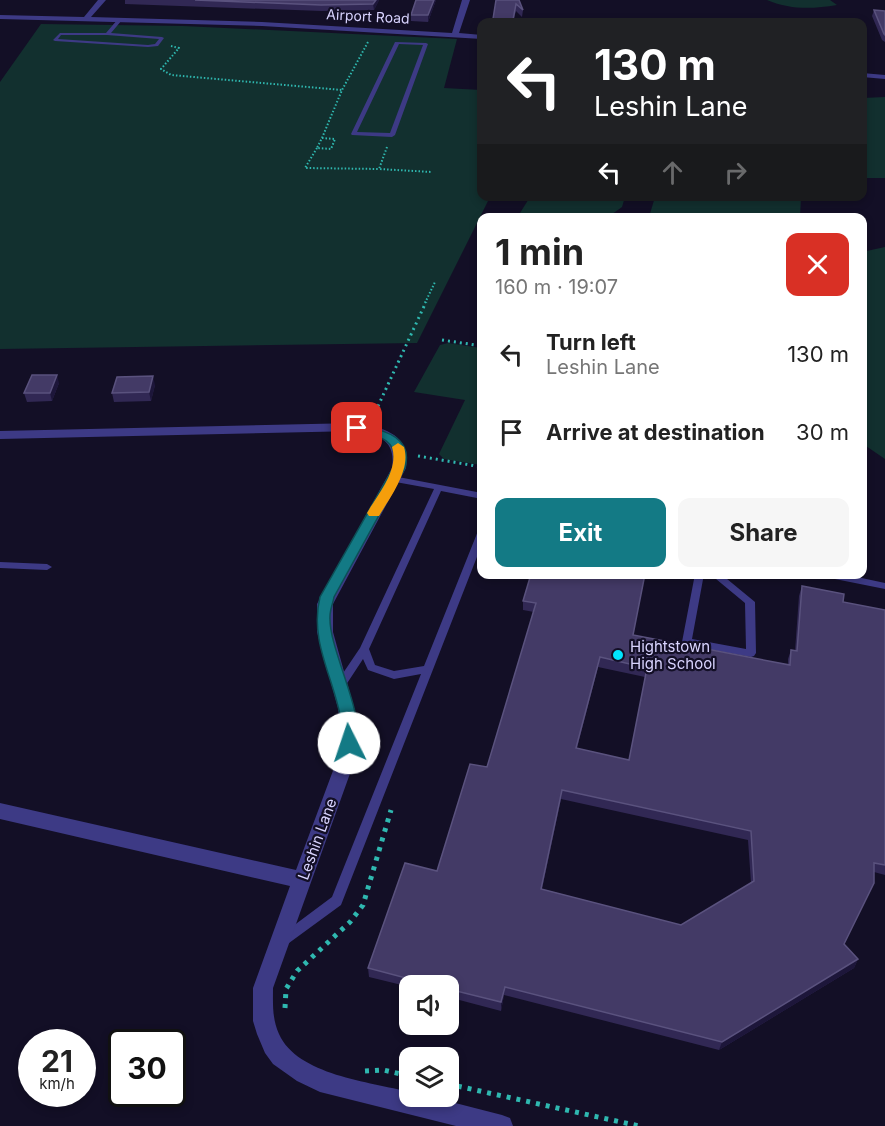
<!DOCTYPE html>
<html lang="en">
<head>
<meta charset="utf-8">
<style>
  :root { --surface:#fff; --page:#f6f6f6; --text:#222; --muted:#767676; --accent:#137a85 }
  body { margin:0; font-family:Inter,sans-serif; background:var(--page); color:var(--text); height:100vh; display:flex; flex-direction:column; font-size:22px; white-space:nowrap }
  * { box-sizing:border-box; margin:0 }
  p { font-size:20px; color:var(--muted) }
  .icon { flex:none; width:33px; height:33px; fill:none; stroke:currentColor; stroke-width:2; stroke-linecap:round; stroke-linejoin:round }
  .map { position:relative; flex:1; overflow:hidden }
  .panel { position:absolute; left:477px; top:213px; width:390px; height:366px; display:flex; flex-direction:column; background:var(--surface); border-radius:12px; box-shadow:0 3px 9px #0003 }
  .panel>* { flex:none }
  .top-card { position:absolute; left:477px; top:18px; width:390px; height:183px; border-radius:12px; box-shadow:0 3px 9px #0003; background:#202124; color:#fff; overflow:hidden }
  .buttons { position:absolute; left:399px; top:975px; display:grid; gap:12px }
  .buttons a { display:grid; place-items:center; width:60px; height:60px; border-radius:12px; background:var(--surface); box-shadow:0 3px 9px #0003; font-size:30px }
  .speed { position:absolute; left:18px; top:1029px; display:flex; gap:12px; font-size:30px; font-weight:700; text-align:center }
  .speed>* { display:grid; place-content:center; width:78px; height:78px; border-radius:50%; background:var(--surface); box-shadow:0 3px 9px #0003; line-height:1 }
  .speed small { font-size:15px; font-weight:400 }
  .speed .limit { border:3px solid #111; border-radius:9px; background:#fff; color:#111 }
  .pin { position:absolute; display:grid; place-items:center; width:51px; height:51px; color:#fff; margin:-26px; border-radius:12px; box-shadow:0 3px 9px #0006 }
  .me { position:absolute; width:66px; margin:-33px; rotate:356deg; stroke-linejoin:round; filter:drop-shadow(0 0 4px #0008) }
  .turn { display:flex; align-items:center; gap:21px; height:126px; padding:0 18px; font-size:27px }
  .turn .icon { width:78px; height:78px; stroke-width:2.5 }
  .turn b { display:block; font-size:42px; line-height:51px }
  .lanes { display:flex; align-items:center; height:57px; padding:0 18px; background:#0003; justify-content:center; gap:30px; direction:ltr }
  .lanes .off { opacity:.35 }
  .round { display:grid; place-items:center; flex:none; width:63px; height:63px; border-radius:12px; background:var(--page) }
  .overview { display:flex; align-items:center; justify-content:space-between; height:102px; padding:0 18px }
  h1 { font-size:36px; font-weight:700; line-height:45px }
  .action { display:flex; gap:12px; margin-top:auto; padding:12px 18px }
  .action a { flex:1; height:69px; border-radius:12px; background:var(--accent); color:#fff; font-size:24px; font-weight:700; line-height:69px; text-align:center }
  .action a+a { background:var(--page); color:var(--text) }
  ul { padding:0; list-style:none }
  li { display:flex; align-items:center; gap:18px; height:78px; padding:0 18px }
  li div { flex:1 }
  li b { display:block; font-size:22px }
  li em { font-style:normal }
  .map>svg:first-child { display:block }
</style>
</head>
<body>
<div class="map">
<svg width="885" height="1126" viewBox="0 0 885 1126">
  <rect width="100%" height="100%" fill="#130f26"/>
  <path fill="#12302f" d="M767,0H830L837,5C812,9 791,10 767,0Z
    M41,24L183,26L457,39L444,88L481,90L482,196L490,197L417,343L0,349V82Z
    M885,97V178H863V98Z
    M530,197V196L625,197L622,207L608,217H524L520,213Z
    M655,197H801L800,217H649Z
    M885,247V459L863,444L862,252Z
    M448,343L481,348V465L444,459L439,454L465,400L414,392L440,345Z"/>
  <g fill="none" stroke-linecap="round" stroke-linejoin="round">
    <path stroke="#2fb8b0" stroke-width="2" stroke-dasharray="1.5 2" stroke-linecap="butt" d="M171,46L179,48L161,69L171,75L342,90
      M322,138L342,90L368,42
      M322,138L335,139L331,149L317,148Z
      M387,147L379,169L432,172
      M317,148L305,168L379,169
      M425,303L435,282"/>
    <path stroke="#2fb8b0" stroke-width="3" stroke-dasharray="2 4" stroke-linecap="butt" d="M442,340L482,346
      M373,417L426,302
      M418,456L482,467"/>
    <path stroke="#2fb8b0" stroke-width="5" stroke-dasharray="4 6" stroke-linecap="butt" d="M285,1008L286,989L297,971L350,922L363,905L391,810
      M365,1071L383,1070L410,1076
      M448,1084L639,1126"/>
    <path fill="#3d3a85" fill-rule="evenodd" d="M118,19L122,20L111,33L162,37L164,38L158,46L148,47L55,41L53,40L60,33H106ZM61,35H107L159,39L155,44L148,45L58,39Z
      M395,42L426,43L428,44L395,135L392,137L352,135L351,134ZM399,44L423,45L390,133L357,132Z
      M393,476L482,493V499L441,491L369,649L375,665L394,671L424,666L478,531L482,528V544L341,905L289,943L285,945L281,943L279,939L281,935L332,897L421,674L394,679L368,670L363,659L344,688H336L335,685L360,648L434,489L390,481L389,479L390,477Z
      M0,562L47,564L52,567L47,570L0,568Z
      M695,574H704L692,639L746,649L745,603L710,574H721L755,602L756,653L754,656L751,657L684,645L682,642Z
      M821,574H843L885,583V589L825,577Z"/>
    <path fill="#3d3a85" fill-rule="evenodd" d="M98,0H106L91,17L262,22L452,33L462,0H470L459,33L482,35V39L262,26L0,19V15L84,17Z
      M862,73L885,75V79L862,77Z
      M357,423C384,428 411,434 406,468L333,604V632L358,722V740L352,768L273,988C273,1003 272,1019 279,1034C297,1075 370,1082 410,1092V1096H428L502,1115L510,1118L513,1126H456L320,1092L297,1081L273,1064L265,1053L257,1034L253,1021V988L290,886L0,819V803L296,870L334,768L341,734L338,708L317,632V604L392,468C396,441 380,435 357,431L0,439V431Z"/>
  </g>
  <path fill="#312854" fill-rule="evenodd" d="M125,0H379L374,10L322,11L125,4Z
    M436,0L428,22L411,21V15Z
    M519,0L523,10L522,17L516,11L513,22H493V19Z
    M874,10L885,11V42L882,40L872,16Z
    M59,383L52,401L27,402L24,393Z
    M155,385L151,401L114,402L112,393Z
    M531,574L634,635L788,665V659L791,650L795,651L799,596L802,586L843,602L885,610V875L874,872L844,944L858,959L854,968L719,1050L504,995L501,1011L448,997V986H410V987L369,977L368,968L437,871L487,767L534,612L523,610V601ZM598,667L645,677L629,760L577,748ZM561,799L748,840L751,883L681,925L542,889Z"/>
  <path fill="#1d163a" d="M376,0H379L374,10L373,4Z
    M434,0H436L428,22V15Z
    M57,375L59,383L52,401L50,393Z
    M153,376L155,385L151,401L149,392Z
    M600,657L598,667L574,757L576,748Z
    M562,790L561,799L540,897L541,889Z
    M858,959L854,968L719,1050L722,1042Z
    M505,987L504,995L501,1011V1002Z"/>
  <path fill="#433a66" stroke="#5a527e" stroke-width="1.5" fill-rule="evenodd" d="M195,0H376L373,4L321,5Z
    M416,0H434L428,15H411Z
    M496,0H519L523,10L516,4L513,20L493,19Z
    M874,10L885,11V35L884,34Z
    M32,375H57L50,393H24Z
    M153,376L149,392L112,393L117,377Z
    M531,574H645L633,635L790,665L791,650L797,651L802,586L844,594L843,602L885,610V865L874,863V883L844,944L858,959L722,1042L505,987L501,1002L448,989V986H436L368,968L405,863L437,871L470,764L487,767L536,603L523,601ZM600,657L647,668L629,760L576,748ZM562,790L751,831L754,881L681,925L541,889Z"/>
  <path fill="#137a85" stroke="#0c4f56" stroke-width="1.5" d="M357,424C381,430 414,435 405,468L334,597C333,603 330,610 330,616C328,650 369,720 355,748L349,750L344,748C339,739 343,730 341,720C334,678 309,641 320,597L393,468C401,438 375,435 353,430V425Z"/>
  <path fill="#f59e0b" d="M398,443L404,447C411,470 391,496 379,516H369L367,513C379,493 399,470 392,447Z"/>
  <circle fill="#00e5ff" stroke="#130f26" stroke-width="2" cx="618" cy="655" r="6"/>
  <g text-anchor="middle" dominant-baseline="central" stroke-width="4.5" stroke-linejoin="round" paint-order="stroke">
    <g font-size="14" fill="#d9d4ff" stroke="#130f26">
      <text transform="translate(368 16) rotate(3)">Airport Road</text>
    </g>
    <g font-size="15" fill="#d9d4ff" stroke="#130f26" text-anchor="start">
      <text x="630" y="646">Hightstown<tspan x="630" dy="17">High School</tspan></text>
    </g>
    <g font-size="15" fill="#d9d4ff" stroke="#130f26">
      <text transform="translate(317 839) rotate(-70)">Leshin Lane</text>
    </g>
  </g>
</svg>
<div class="buttons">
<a><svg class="icon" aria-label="sound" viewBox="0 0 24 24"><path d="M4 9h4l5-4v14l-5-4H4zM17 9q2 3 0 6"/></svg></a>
<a><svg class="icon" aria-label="layers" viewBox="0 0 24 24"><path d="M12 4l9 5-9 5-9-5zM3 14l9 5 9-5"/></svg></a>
</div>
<div class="speed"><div>21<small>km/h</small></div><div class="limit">30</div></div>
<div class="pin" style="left:357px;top:428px;background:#d93025"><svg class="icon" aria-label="arrive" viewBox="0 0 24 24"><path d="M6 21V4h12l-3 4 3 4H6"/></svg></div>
<svg class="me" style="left:349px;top:743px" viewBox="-20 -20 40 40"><circle r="19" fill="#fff"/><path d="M0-13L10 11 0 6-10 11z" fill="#137a85"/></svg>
<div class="top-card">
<div class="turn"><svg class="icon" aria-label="left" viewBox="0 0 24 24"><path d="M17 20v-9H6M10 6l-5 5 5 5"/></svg><div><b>130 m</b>Leshin Lane</div></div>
<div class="lanes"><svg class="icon" aria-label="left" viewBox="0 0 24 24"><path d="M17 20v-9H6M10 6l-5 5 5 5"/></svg><svg class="icon off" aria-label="ahead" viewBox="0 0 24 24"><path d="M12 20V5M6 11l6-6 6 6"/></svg><svg class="icon off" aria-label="right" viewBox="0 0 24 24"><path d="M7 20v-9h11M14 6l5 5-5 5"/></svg></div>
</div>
<section class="panel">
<div class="overview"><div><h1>1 min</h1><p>160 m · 19:07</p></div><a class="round" style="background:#d93025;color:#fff"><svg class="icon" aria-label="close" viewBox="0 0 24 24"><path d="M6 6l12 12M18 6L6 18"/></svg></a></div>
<ul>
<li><svg class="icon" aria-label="left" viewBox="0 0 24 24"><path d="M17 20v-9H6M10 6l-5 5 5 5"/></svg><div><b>Turn left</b><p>Leshin Lane</p></div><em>130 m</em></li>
<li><svg class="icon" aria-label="arrive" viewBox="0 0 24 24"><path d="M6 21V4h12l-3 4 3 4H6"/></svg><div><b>Arrive at destination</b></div><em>30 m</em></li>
</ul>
<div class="action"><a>Exit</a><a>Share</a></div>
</section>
</div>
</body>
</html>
